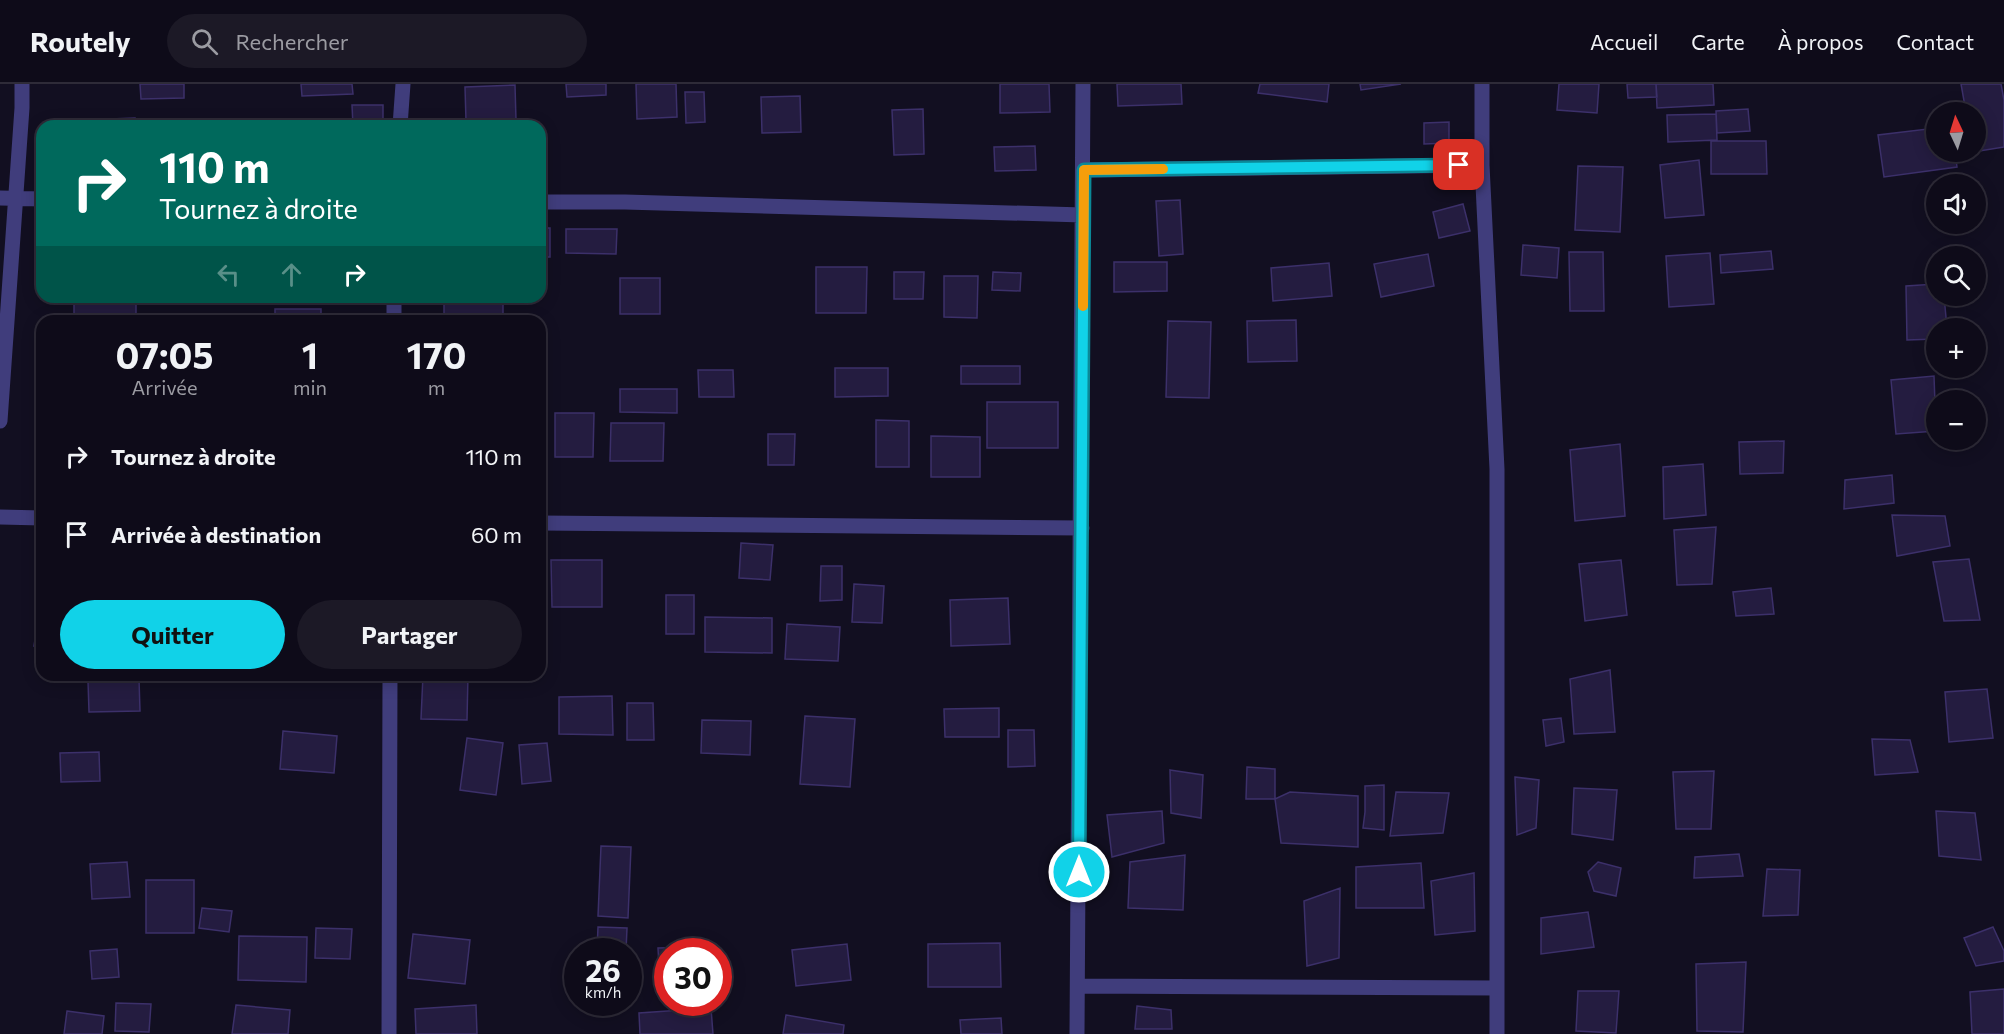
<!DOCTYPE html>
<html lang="fr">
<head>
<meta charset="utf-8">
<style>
  :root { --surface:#0e0b19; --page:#1c1926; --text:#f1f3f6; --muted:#9b9ba2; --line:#2e2b38; --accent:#11d2e8 }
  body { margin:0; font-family:Commissioner,sans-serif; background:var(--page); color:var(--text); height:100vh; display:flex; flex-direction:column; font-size:22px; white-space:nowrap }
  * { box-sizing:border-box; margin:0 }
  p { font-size:20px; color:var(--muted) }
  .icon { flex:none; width:33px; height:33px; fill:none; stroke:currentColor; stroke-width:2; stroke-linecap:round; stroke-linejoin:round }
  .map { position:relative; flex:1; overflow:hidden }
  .panel { position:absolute; left:36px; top:231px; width:510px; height:366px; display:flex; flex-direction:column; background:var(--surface); border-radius:18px; box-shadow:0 3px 15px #0003,0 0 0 2px var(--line) }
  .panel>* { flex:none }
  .hud { position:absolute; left:36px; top:36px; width:510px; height:183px; border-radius:18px; box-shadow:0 3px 15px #0003,0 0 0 2px var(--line); background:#00695c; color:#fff; overflow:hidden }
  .needle { width:39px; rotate:356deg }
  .controls { position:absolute; left:1926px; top:18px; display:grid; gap:12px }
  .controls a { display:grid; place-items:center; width:60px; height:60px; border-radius:50%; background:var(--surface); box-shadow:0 3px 15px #0003,0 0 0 2px var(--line); font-size:30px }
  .speed { position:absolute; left:564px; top:854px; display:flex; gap:12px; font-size:30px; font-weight:700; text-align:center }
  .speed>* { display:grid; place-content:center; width:78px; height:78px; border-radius:50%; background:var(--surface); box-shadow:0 3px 15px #0003,0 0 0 2px var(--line); line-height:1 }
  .speed small { font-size:15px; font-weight:400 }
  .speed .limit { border:9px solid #d22; background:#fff; color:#111 }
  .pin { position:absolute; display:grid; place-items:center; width:51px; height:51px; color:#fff; margin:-26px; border-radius:12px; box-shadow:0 3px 9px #0006 }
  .me { position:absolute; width:66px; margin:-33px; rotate:0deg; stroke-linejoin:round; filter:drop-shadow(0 0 4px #0008) }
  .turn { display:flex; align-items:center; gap:21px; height:126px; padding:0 24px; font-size:27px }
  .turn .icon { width:78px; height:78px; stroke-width:2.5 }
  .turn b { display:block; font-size:42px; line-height:51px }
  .lanes { display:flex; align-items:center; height:57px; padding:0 24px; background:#0003; justify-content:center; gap:30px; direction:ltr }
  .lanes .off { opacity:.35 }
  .eta { display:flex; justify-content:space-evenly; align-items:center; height:102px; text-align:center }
  .eta b { font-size:36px; font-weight:700; line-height:42px }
  .button { display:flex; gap:12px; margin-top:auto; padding:12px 24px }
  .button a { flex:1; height:69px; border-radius:36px; background:var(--accent); color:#111; font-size:24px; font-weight:700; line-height:69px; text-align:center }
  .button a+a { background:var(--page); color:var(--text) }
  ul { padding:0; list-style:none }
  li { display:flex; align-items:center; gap:18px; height:78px; padding:0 24px }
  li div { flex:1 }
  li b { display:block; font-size:22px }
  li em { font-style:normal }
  header { display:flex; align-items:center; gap:36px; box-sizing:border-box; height:84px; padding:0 30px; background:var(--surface); border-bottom:2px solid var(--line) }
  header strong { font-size:28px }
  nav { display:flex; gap:33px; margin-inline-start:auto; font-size:21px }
  .search { width:420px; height:54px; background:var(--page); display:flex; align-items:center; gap:15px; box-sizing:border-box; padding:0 21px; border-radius:33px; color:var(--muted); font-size:22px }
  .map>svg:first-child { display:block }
</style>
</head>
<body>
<header>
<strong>Routely</strong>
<div class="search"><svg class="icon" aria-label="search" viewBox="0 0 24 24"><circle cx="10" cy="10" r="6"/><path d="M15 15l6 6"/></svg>Rechercher</div>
<nav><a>Accueil</a><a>Carte</a><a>À propos</a><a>Contact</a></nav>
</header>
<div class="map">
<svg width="2004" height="950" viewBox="0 0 2004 950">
  <rect width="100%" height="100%" fill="#120f21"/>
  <path fill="#241c40" stroke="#3c306a" stroke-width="1.5" d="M140,0H184V14L141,15Z
    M301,0H352L353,10L302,12Z
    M566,0H606V11L567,13Z
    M636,0H676L677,33L637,35Z
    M1000,0H1049L1050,28L1000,29Z
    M1117,0H1181L1182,20L1118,22Z
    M1260,0H1329L1327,18L1258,9Z
    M1360,0H1401L1361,6Z
    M1559,0H1599L1597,29L1557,26Z
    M1627,0H1656L1657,13L1628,14Z
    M1656,0H1713L1714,21L1657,24Z
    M1961,0H2001L2004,16V63L1973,68H1976V28H1966Z
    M515,1L516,36L466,37L465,3Z
    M685,8H704L705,38L686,39Z
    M800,12L801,48L762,49L761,13Z
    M352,21H383V42H353Z
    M923,25L924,70L894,71L892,26Z
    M1748,25L1750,47L1717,49L1716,27Z
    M1716,30L1717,56L1668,58L1667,31Z
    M135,34V42H85V36Z
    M1449,38V59L1424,60V39Z
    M1936,44V68H1955L1957,83L1884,93L1878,51Z
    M1711,57H1766L1767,90H1711Z
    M1035,62L1036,86L995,87L994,63Z
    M1699,76L1704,131L1665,134L1660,81Z
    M1578,82L1623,83L1620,148L1575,146Z
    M1180,116L1183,170L1159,172L1156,117Z
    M1463,120L1470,147L1439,154L1433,128Z
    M540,144H550V173H540Z
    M566,145H617L616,170L566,169Z
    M1523,161L1559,164L1557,194L1521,191Z
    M1771,167L1773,185L1721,189L1720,171Z
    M1569,168H1603L1604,227H1570Z
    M1710,169L1714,220L1669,223L1666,172Z
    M1428,170L1434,202L1381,213L1374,180Z
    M1114,178H1167V207L1114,208Z
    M1329,179L1332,212L1273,217L1271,184Z
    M816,183H867L866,229H816Z
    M894,188H924L923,215H894Z
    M993,188L1021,189L1020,207L992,206Z
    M944,192H978L977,234L944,233Z
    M620,194H660V230H620Z
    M1936,200V212H1944L1947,244H1936V255L1907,256L1906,202Z
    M74,213H136V237H74Z
    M329,213H366V218L329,217Z
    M444,213H503V237H444Z
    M275,225H321V237H275Z
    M1296,236L1297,277L1248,278L1247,237Z
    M1168,237L1211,238L1209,314L1166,313Z
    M961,282H1020V300H961Z
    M835,284H888V312L835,313Z
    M698,286H733L734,313H699Z
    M1934,292L1936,347L1896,350L1891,296Z
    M620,305H677V329L620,328Z
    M987,318H1058V364H987Z
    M555,329H594L593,373H555Z
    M876,336L909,337V383H876Z
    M611,339H664L663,377H610Z
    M768,350H795L794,381H768Z
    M931,352L980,353V393H931Z
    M1784,357L1783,389L1740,390L1739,358Z
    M1620,360L1625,432L1575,437L1570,366Z
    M1703,380L1706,431L1664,435L1663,383Z
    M1892,391L1894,419L1844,425L1845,396Z
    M1892,431L1945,432L1950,462L1897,472Z
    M1716,443L1712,500L1677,501L1674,446Z
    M741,459L773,461L770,496L739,494Z
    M1969,475L1980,536L1944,537L1933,478Z
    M551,476H602V523H552Z
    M1621,476L1627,531L1585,537L1579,480Z
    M821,482H842V516L820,517Z
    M854,500L884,502L882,539L852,538Z
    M1771,504L1774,530L1736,532L1733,508Z
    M666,511H694V550H666Z
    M1008,514L1010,560L951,562L950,516Z
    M39,529L42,530V563L34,562Z
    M705,533L772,534V569L705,568Z
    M787,540L840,543L838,577L785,575Z
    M1610,586L1615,648L1574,650L1570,595Z
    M423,591H468L467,636L421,635Z
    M139,595L140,627L89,628L88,597Z
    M1987,605L1993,654L1949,658L1945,608Z
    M612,612L613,651L559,650V613Z
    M627,619H653L654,656H627Z
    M999,624V653H945L944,625Z
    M805,632L855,635L850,703L800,700Z
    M1561,634L1564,658L1546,662L1543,636Z
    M702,636L751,637L750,671L701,669Z
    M1008,646H1034L1035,682L1008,683Z
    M283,647L337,652L334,689L280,685Z
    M467,654L503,659L496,711L460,706Z
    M1872,655L1910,656L1918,688L1875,691Z
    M547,659L551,697L522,700L519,661Z
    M99,668L100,697L61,698L60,669Z
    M1247,683L1275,685V715H1246Z
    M1170,686L1203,691L1201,734L1171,729Z
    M1714,687L1711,745H1676L1673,688Z
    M1515,693L1539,696L1536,744L1517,751Z
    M1384,701V746L1363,744L1365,728V702Z
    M1574,704L1617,706L1613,756L1572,750Z
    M1290,708L1358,712V763L1281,759L1275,715Z
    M1396,708L1449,709L1443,749L1390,752Z
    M1162,727L1164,759L1112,773L1107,731Z
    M1936,727L1975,729L1981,776L1939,772Z
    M601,762L631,763L628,834L598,832Z
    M1739,770L1743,792L1694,794L1695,773Z
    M1185,771L1183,826L1128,824L1130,778Z
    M127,778L130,813L92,815L90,780Z
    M1598,778L1621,784L1616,812L1594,807L1588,788Z
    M1421,779L1424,824H1356V783Z
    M1767,785L1800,786L1798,831L1763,832Z
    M1474,789L1475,847L1435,851L1431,797Z
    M146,796H194V849H146Z
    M1340,804L1339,874L1307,882L1304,817Z
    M202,824L232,827L229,848L199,844Z
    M1588,828L1594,863L1541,870V834Z
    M598,843L627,844L626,867H597Z
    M1993,843L2004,867V877L1976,882L1964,854Z
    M316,844L352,845L350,875L315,874Z
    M413,850L470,856L465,900L408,894Z
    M239,852L307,853L306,898L238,896Z
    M1000,859L1001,903H928V860Z
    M847,860L851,896L796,902L792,866Z
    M700,863V867H668V882L659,883L658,864Z
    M117,865L119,893L92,895L90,867Z
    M1746,878L1743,948L1697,947L1696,880Z
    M2004,905V950H1972L1970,908Z
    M1578,907H1619L1616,949L1576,947Z
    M116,919L151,920L149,948L115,947Z
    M236,921L290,926L288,950H232Z
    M476,921L477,950H416L415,925Z
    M1137,922L1171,926L1172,945H1135Z
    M711,924L713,950H640L639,929Z
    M67,927L104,932L102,950H64Z
    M786,931L844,941L843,950H783Z
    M1001,934L1002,950H961L960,936Z"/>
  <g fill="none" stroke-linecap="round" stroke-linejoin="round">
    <path stroke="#403d7c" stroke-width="15" d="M400,42L403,0
      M1084,86L1482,81V0
      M0,114L42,115
      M540,118H625L1083,131
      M394,237V213
      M0,337L22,24V0
      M0,433L42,434
      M540,439L1082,444
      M1079,902L1497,904V385L1482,81
      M389,950L390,591
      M1077,950L1083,0
      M1497,950V904"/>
  </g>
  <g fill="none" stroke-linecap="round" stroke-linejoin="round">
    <defs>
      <path id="route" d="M1079,788L1084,86L1459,81"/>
    </defs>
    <use href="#route" stroke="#0b8897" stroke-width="15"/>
    <use href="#route" stroke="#11d2e8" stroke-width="10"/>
    <path stroke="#f59e0b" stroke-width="10" d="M1083,222L1084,86L1163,85"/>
  </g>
</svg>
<div class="controls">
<a><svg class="needle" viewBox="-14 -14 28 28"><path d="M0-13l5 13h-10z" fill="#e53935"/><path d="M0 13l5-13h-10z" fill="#9b9ba2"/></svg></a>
<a><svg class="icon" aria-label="sound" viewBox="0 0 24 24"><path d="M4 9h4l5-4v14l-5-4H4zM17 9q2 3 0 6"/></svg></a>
<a><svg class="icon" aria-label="search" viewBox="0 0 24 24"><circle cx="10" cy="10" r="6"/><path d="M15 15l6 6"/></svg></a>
<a>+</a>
<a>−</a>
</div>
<div class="speed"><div>26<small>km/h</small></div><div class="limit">30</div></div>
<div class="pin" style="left:1459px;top:81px;background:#d93025"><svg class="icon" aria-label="arrive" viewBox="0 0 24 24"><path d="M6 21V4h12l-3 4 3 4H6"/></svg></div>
<svg class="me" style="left:1079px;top:788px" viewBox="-20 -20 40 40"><circle r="17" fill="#11d2e8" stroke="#fff" stroke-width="3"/><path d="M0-11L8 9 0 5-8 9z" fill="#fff"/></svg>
<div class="hud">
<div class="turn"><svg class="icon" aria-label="right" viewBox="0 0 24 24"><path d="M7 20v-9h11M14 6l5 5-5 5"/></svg><div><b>110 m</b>Tournez à droite</div></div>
<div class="lanes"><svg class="icon off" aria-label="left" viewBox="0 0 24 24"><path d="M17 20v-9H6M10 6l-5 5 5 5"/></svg><svg class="icon off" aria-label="ahead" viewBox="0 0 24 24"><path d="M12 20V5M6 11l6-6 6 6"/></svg><svg class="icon" aria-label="right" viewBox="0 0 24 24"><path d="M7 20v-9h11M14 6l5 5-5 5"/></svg></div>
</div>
<section class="panel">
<div class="eta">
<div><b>07:05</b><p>Arrivée</p></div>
<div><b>1</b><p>min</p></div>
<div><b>170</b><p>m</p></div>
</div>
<ul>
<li><svg class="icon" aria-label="right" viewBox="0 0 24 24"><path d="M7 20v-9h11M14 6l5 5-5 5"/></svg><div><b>Tournez à droite</b></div><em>110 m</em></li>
<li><svg class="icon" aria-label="arrive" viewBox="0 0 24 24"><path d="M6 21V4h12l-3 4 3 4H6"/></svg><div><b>Arrivée à destination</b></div><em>60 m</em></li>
</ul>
<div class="button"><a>Quitter</a><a>Partager</a></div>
</section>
</div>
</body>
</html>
